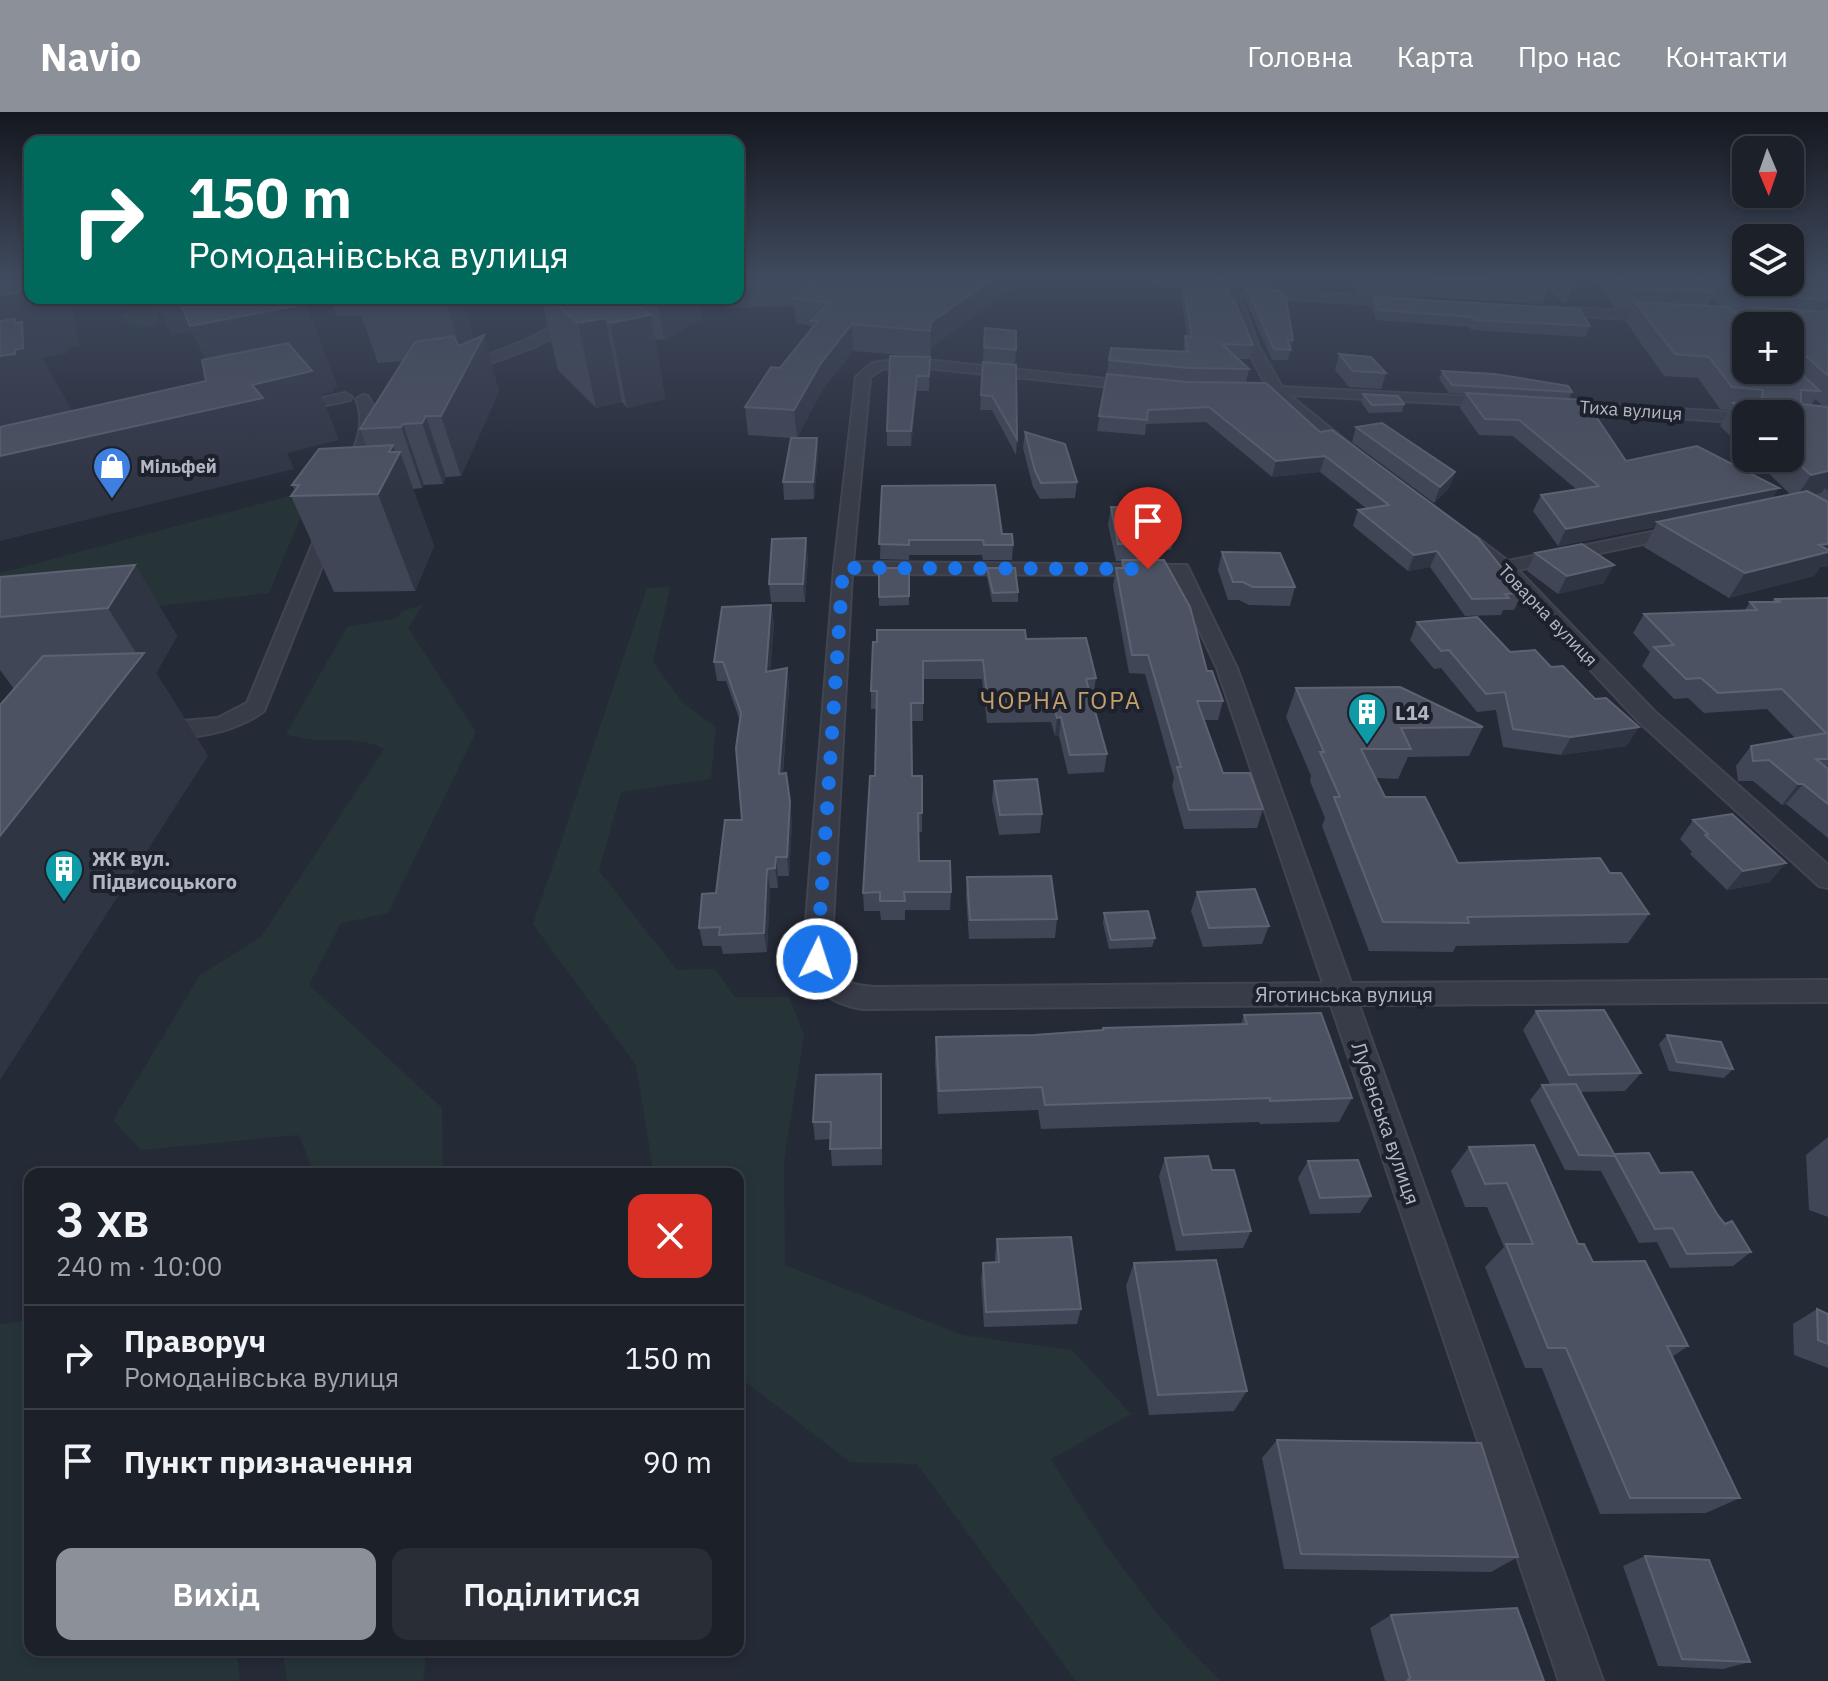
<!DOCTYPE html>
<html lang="uk">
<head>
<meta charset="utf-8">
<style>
  :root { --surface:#1c2029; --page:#292d35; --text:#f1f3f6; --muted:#a0a3a8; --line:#3a3e46; --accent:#8c9099 }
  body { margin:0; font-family:"IBM Plex Sans",sans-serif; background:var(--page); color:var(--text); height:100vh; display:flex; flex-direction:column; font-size:30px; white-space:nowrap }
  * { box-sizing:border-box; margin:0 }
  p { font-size:26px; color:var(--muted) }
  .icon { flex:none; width:44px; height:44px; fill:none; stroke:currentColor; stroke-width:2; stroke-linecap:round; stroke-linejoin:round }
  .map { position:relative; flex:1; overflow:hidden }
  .details { position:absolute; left:24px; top:1056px; width:720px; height:488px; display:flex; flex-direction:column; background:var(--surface); border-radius:16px; box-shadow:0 4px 12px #0003,0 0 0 2px var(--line) }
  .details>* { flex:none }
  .guide { position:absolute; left:24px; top:24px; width:720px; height:168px; border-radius:16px; box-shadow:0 4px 12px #0003,0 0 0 2px var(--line); background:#00695c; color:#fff; overflow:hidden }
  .needle { width:52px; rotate:178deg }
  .tools { position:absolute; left:1732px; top:24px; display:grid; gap:16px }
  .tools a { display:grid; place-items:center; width:72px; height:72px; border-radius:16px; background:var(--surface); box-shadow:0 4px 12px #0003,0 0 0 2px var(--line); font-size:40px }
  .pin { position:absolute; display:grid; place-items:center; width:68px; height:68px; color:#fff; margin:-82px -34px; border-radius:50% 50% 50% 0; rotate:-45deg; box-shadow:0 0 8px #0007 }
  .pin .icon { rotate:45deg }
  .me { position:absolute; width:88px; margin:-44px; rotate:4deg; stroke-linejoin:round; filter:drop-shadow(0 0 6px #0008) }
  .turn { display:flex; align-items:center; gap:28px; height:168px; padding:0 32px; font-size:36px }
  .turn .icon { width:104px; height:104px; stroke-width:2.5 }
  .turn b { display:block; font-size:56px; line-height:68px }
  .round { display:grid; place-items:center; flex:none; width:84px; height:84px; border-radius:16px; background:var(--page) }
  .headline { display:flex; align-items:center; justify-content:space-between; height:136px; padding:0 32px }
  h1 { font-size:48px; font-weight:600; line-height:60px }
  .cta { display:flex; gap:16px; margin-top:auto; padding:16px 32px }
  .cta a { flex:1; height:92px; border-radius:16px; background:var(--accent); color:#fff; font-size:32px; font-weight:600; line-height:92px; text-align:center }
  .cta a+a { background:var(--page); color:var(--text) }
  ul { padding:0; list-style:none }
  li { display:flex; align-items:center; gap:24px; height:104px; padding:0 32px; border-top:2px solid var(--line) }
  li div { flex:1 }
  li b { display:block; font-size:30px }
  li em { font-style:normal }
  header { display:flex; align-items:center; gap:48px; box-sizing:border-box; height:112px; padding:0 40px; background:var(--accent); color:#fff }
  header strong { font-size:38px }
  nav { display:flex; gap:44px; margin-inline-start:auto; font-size:28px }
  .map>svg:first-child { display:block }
</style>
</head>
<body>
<header>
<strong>Navio</strong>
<nav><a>Головна</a><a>Карта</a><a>Про нас</a><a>Контакти</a></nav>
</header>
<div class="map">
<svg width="1828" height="1569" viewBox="0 0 1828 1569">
  <rect width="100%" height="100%" fill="#252a37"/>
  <path fill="#263438" d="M138,193H162L155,214L133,215L118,204Z
    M312,378L269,481L0,513V461Z
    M670,475L653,550L682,590L716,615L711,667L621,680L599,759L677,858L715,857L735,885H789L804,923L784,1049L785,1153L962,1223L1072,1238L1131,1302L1051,1347C1099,1426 1153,1506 1221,1569H1076L917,1352L850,1350L738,1264V1062H654L636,953L533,812L647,476Z
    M423,493L408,516L476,620L388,801L341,811L309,873L442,996L443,1062H314L299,1023L141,1038L113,1008L200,863L261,825L384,637C353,620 317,635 286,622L347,515L397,506L402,499Z
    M30,1208V1538H237L240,1569H0V1213Z
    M282,1538H427L423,1569H287Z"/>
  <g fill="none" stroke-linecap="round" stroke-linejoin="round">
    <defs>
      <path id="street" d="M1220,162H1232L1259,235L1282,275L1499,286L1506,290L1499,294L1289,283L1359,339L1351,344L1345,342L1296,306L1273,283L1233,282L1231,279L1238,275H1267L1246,235Z
        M1249,177L1409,186L1415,190L1409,194L1245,184V178Z
        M609,186H625L534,235L463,261L451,258L524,229Z
        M1548,195L1665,201L1671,205L1665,209L1544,202L1542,199Z
        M908,246L1144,271L1146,274L1139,278L908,254L882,257L870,265L853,450L1187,453L1237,556L1351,871L1828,868V890L1359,893L1603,1569H1559L1331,893L863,897C830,892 814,878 803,847L834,456L856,265L872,251ZM852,462L1173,463L1217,556L1323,871L876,875C853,874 839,870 831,847Z
        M345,281L352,285L350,288L290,301L283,297L285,294Z
        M363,283L368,284C373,292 376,299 376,308C376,322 362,367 349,371L341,366C352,340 368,315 356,287Z
        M1558,290L1746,301L1748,302L1746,311L1553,297V291Z
        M331,404L340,409L264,599C235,621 184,631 148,622L145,617L148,612L218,606L247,591L322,409Z
        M1681,414L1687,415L1690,419L1687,423L1518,458L1654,599L1828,753V776L1819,774L1638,609L1498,459L1460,428L1469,423L1475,424L1508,449Z"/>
    </defs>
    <use href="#street" stroke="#414551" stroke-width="4"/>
    <use href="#street" fill="#383c48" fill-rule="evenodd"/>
  </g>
  <path fill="#404655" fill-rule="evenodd" d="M738,162H1027V165L931,236L929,279H917L911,334H887V319L926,245L853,239L822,278L797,326H817L818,342L814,387L784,388L783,370L791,326L748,323L745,295L780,256L811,217V214L796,211L794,194L726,196L724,186H738Z
    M1152,162H1218L1253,233L1250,247H1238L1249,257L1246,271L1320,320L1522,481L1514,498H1503L1501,503L1465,504L1430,455L1408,459L1353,414L1358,398L1367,397L1320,360L1272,365L1206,310L1146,312L1145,323L1097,319L1111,236L1183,240L1185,224H1187L1180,175L1153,174Z
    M1236,162H1274V163L1271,176L1240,174Z
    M1349,162H1567L1574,172L1566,193L1548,177L1542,192L1357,181Z
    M1591,162H1828V454L1820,455L1814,464L1729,486L1644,435L1655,415L1558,434L1533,399L1541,383L1576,377L1513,324L1479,323L1460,296L1466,282L1449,281L1439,267L1442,259L1572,280L1569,287L1626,349L1773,386L1791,383L1753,346H1790V302H1746V339L1720,314L1729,298L1720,297L1698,266L1664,264L1626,210L1632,197L1615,196ZM1712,187L1720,195L1708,194ZM1739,203H1749L1746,209ZM1746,214H1790V258ZM1815,287L1823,294L1811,293Z
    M1247,177L1293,228L1288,248H1272L1245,187Z
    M1374,185L1590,214L1585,225L1471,218L1469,215L1376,208L1372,195Z
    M330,186H462L474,228L499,279L461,364L446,365L443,372L424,373L422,376L413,377L434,434L415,479L334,480L291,384L295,378L292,373L367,335L360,317L403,249L378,251L361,203L336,204Z
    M527,186H700L702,207L664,228L655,227L665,287L627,296L622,290L596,296L558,258L542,190L528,189Z
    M985,216L1016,238L1015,253L1017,327L1016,343L992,298H980Z
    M1339,242L1386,261L1381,277L1349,275L1335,258Z
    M1363,282L1404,292L1402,300L1369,301L1361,290Z
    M1356,315L1455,360L1449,376L1434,391L1352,330Z
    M1025,320L1077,370L1075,386L1040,387L1033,375L1023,336Z
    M882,374L1002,422L1013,433L1012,448H983L982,443H909V448L880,447Z
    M1111,395L1175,421L1171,438H1154L1152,448L1223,589L1218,608H1204L1223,661L1263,697L1257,716L1184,717L1172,674L1174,666L1145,562L1129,561L1113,474L1116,456H1121L1122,449H1116L1108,413Z
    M1222,440L1295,475L1290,494L1249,493L1239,488H1228L1218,458Z
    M1535,441L1604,471L1558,482L1527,459Z
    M808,444L805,490H771L769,472Z
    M135,453L177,524L156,561L208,644L14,577L0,558V465Z
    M879,456H909V493L879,494Z
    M987,456L1018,480V490H992L987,465Z
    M1828,486V726L1786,692L1782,693L1753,669H1738L1736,654L1751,634L1796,627L1767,597L1704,601L1688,586L1674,587L1642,554L1650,540L1633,521L1644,502L1745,498L1750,490H1772L1774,487Z
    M771,493L774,512L770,560L787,556L789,575L783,661L792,709L789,764H778V776H770L767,840L723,842L721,834H703L699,816L716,781L742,708L740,609L726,569H717L714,550Z
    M1417,510L1510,540L1627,634L1561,643L1503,635L1496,598L1477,600L1441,556L1434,557L1410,528Z
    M1026,527L1096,566L1093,585H1091L1107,642L1104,660L1068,662L1059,624H1055L1051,610L987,611L982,567H923V609H911L912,664H922V720H918L919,749L951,780L950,798H905V808H881L880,799H864L863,781L875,664L877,597H871V579L873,530Z
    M1296,576L1483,615L1469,644L1408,645L1398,667L1376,666L1385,685L1458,751L1610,761L1649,802L1628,831L1456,834L1453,840L1369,839L1322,714L1325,706L1310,669L1311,664L1286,605Z
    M994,669L1042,702L1040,721L999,723L992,688Z
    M1693,708L1770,770L1727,778L1690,742L1692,740L1680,727Z
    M967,765L1057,807L1055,826L969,827L966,784Z
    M1197,780L1269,814L1262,832L1203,835L1191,799Z
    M1104,801L1155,826L1152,835L1109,837L1103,811Z
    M1536,899L1641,961L1625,979L1580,980L1614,1042L1660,1061L1717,1102L1751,1140L1733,1154L1670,1156L1657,1130L1639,1131L1601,1059L1565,1058L1530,988L1542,973L1550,972L1523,918Z
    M1244,903L1352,986L1339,1010L1260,1012L1259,1010L1041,1017L1038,998L938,1002L935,950L936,925L1034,923L1102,918L1103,916L1241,912Z
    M1667,923L1733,957L1724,966L1669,959L1659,932Z
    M882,980V1053L832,1054L830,1027L815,1028L813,1010Z
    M1828,1025V1105L1809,1098L1806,1043Z
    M1469,1035L1578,1132L1593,1150L1688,1234L1672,1245L1740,1386L1706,1401L1600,1402L1542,1256H1525L1485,1155L1504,1135L1487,1095H1465L1451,1059Z
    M1165,1046L1212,1058L1251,1119L1243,1136L1176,1139L1159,1064Z
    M1308,1049L1371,1084L1360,1101L1310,1102L1298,1066Z
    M997,1127L1081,1197L1077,1212L984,1215L981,1167L983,1151H995V1143Z
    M1134,1151L1247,1279L1234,1299L1149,1303L1126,1174Z
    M1817,1197L1828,1202V1256L1794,1243L1793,1212Z
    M1277,1328L1518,1445L1491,1460L1284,1457L1262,1346Z
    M1645,1444L1750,1550L1723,1557L1658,1554L1623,1454Z
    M1391,1503L1544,1569H1385L1370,1516Z"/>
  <path fill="#303544" d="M1000,162H1027V165L931,236L930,245L931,210Z
    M30,179V186H71L79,234L69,235L66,242L42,246L72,298L227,294L192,220L171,223L154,186H217L298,190L305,189L338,275L332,276L334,280L321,282L339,328L287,341L294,357L0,429V183Z
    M445,186H462L477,236L484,223L499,279L461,364L441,304L463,247Z
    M657,186H700L702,207L664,228Z
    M651,203L665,287L627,296L610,211Z
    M605,206L622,290L596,296L578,211Z
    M852,212L853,239L822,278L797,326L794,298L821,251Z
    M917,264V279L911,334V319Z
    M426,304L446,365L443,372L422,311Z
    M403,312L424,373L422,376L401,315Z
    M817,326L818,342L814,387L813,370Z
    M393,333L397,345L400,340L434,434L415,479L378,382L389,340Z
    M1325,344L1320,360L1272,365L1276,349Z
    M1828,359V379L1825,376L1821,381L1795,387L1811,363Z
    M1455,360L1449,376L1434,391L1440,375Z
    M1779,376L1769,392L1657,410L1655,415L1558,434L1566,417Z
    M806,426L808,444L805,490L803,472Z
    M1828,432V454L1820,455L1814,464L1729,486L1745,461L1819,433Z
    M1437,439L1430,455L1408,459L1414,443Z
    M135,453L177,524L156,561L208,644L0,968V724L140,547L108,496Z
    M1614,453L1604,471L1558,482L1567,464Z
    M771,493L774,512L768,579L766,560Z
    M787,556L789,575L781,681L779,662Z
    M1061,605L1059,624H1055L1057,606Z
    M1639,615L1627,634L1561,643L1571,625Z
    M1798,672H1803L1786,692L1782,693Z
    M790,690L792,709L789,764L787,745Z
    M776,745L778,764V776L775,756Z
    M1786,751L1770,770L1727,778L1743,759Z
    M767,757L770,776L767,840L764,821Z"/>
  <path fill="#4c5261" stroke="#5c6271" stroke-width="2" d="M0,162H30V179L0,183Z
    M738,162H1000L931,210L930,219L852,212L821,251L794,298L745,295L771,255L780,256L818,209H811L828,191L794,186L817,169L738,170Z
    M1155,162H1218L1233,189V186L1253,233L1222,232L1249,257L1188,256L1109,248L1111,236L1188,240L1185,224L1192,225L1182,163Z
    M1372,162H1540L1550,172Z
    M1562,162H1567L1574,172Z
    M1613,162H1697L1715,180L1624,176Z
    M1716,162H1746V170H1790V162H1828V188L1739,182Z
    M1247,177L1280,179L1286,186L1293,228H1287L1291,238L1274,237Z
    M1374,185L1579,197L1590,214L1475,208L1473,205L1379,198Z
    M178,186H304L305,189L298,190L300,193L190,214Z
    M550,186H629L651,203L610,211L605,206L578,211Z
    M1635,190L1729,195L1753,214H1746V258H1790V251L1820,279L1801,278V292L1828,295V359L1811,363L1790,344V302H1746V303L1733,291H1761L1763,278L1732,275L1709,245L1675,242Z
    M1753,195L1828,200V264L1795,234H1790V214H1758L1760,203Z
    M15,207V211L22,210L23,236L15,238V242L0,244V209Z
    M985,216L1016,219V238L984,235Z
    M484,223L441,304H426L422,311L403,312L401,315L360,317L415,230L453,224L459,234Z
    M288,231L312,259L252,273L263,286L0,344V315L206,269L202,248Z
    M1339,242L1371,245L1386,261L1353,259Z
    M890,244L930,245L929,264H917L911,319H887Z
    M983,250L1016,253L1017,327L992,284L981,283Z
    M1442,259L1495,262L1568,274L1572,280L1452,273Z
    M1107,262L1188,270L1266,271L1320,320L1332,318L1478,426L1522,481L1505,482L1509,486L1472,487L1437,439L1414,443L1358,398L1389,393L1325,344L1276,349L1209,295L1148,298L1147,308L1099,304Z
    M1466,281L1585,288L1626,349L1697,334L1779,376L1566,417L1541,383L1599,374L1519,308L1485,307Z
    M1363,282L1398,284L1404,292L1372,293Z
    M1382,311L1455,360L1440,375L1356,315Z
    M1025,320L1065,332L1077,370L1041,371L1035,359Z
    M791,326H817L813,370H783Z
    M393,333L389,340H400L378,382L291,384L299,373H292L319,337Z
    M995,373L1002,422H1012L1013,433H984L983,428H909V433L879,432L882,374Z
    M1807,379L1828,390V432L1819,433L1828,438V440L1745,461L1657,410Z
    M1111,395L1168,396L1175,421L1148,420L1155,432H1118Z
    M806,426L803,472H769L772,427Z
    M1582,432L1614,453L1567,464L1535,441Z
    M1222,440L1280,441L1295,475H1253L1243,470H1233Z
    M1122,448H1164L1190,495L1207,559H1212L1223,589H1197L1223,661H1250L1263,697L1189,698L1177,655H1181L1148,543H1132L1116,456H1124Z
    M135,453L108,496L0,505V465Z
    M879,456H909V484L879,485Z
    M987,456H1015L1018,480L993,481Z
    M1828,486V647H1816L1828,657V692L1803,672H1798L1769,648L1753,649L1751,634L1826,621L1782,577L1718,581L1701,566L1686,567L1654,535L1674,533L1644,502L1757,498L1750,490H1781L1774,487Z
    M771,493L766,560L787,556L779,662L786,661L790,690L787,745H776L775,756L767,757L764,821L719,823L720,815L699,816L702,782L716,781L725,708H742L736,636L741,601L723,550H714L722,495Z
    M1477,505L1510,540L1535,538L1551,555L1563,554L1595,587L1606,586L1639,615L1571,625L1513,617L1505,580L1486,582L1449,538L1441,539L1417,510Z
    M877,518H1025L1026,527L1086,526L1096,566L1086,567L1107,642L1070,643L1061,605L1057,606L1053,592L988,593L983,548L923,549V591H911L912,664H922V701H918L919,749H950L951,780H904L905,789H880V780L863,781L870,664H875L877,579H871L873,530H877Z
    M144,541L0,724V593L43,544Z
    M1400,575L1483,615L1401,616L1411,637H1361L1385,685H1425L1458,751L1600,746L1610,761H1621L1649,802L1467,805L1469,811L1383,810L1334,685H1340L1320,640H1324L1296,576Z
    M1037,667L1042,702L1000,703L994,669Z
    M1732,702L1786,751L1743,759L1705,723L1708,722L1693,708Z
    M1051,764L1057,807L970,808L967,765Z
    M1255,777L1269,814L1209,816L1197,780Z
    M1148,799L1155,826L1111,828L1104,801Z
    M1604,898L1641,961L1569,963L1536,899Z
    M1321,901L1352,986L1270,989V986L1045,993L1042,975L939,979L936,925L1034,923L1103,918V916L1247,912L1244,903Z
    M1667,923L1721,930L1733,957L1677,950Z
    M881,962V1036L830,1037L831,1010H813L816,963Z
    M1576,972L1614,1042L1649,1041L1660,1061L1692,1060L1717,1102L1725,1112L1732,1109L1751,1140L1687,1142L1673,1116L1655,1117L1615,1044L1579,1043L1542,973Z
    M1534,1033L1578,1132H1584L1593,1150L1645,1149L1688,1234H1667L1740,1386H1630L1566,1236H1548L1506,1132H1533L1507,1071L1485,1072L1469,1035Z
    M1208,1044L1212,1058H1234L1251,1119L1183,1123L1165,1046Z
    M1358,1048L1371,1084L1320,1086L1308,1049Z
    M1071,1125L1081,1197L986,1200L983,1151L999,1150L997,1127Z
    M1216,1148L1247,1279L1158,1283L1134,1151Z
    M1817,1197L1828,1202V1232L1818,1228Z
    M1277,1328L1481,1331L1518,1445L1301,1442Z
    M1645,1444L1709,1448L1750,1550L1682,1547Z
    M1517,1496L1544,1569H1407L1410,1566L1391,1503Z"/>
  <linearGradient id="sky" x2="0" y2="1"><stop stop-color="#14171e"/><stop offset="0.43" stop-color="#404a5e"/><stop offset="1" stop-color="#404a5e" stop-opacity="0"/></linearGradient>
  <rect width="1828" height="381" fill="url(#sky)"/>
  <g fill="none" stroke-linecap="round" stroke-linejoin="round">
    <path stroke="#1a73e8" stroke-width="14" stroke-dasharray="0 25.2" d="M817,847L843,456L1148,457"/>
  </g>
  <defs>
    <symbol id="shop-pin" viewBox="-11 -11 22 30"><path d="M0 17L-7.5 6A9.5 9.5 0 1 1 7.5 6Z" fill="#3f7fe0" stroke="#1d212c"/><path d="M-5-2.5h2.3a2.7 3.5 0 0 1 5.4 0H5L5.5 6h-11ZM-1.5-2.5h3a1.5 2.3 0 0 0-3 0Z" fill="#fff"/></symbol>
    <symbol id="building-pin" viewBox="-11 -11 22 30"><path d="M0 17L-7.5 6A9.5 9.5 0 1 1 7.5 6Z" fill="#0f9aa8" stroke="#1d212c"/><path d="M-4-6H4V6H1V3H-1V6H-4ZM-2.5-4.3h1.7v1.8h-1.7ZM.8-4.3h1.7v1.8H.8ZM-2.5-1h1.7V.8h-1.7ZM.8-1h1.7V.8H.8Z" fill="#fff"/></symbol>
  </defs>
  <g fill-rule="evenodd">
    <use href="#shop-pin" x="90" y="332" width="44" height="60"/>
    <use href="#building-pin" x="1345" y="578" width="44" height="60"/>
    <use href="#building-pin" x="42" y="735" width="44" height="60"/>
  </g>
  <g text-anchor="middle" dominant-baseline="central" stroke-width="8" stroke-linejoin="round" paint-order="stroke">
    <g font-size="18" fill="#b3b7c4" stroke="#1d212c">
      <text transform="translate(1631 298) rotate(4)">Тиха вулиця</text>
      <text transform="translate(1548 503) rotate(46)">Товарна вулиця</text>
    </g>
    <g font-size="18" font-weight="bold" fill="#b3b7c4" stroke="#1d212c" text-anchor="start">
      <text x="140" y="354">Мільфей</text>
    </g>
    <g font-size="20" font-weight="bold" fill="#b3b7c4" stroke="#1d212c" text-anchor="start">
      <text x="1395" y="600">L14</text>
      <text x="92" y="746">ЖК вул.<tspan x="92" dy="23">Підвисоцького</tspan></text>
    </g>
    <g font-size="20" fill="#b3b7c4" stroke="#1d212c">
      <text x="1344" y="882">Яготинська вулиця</text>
      <text transform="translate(1386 1011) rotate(71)">Лубенська вулиця</text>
    </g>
    <g font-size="24" letter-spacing="2" fill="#c59f6c" stroke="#1d212c">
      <text x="1061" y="588">ЧОРНА ГОРА</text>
    </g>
  </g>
</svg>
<div class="tools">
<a><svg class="needle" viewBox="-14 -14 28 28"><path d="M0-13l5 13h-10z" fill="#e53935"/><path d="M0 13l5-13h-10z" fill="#a0a3a8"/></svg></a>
<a><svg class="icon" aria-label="layers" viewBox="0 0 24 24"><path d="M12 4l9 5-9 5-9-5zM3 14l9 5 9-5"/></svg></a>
<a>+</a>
<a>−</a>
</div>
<div class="pin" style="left:1148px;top:457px;background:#d93025"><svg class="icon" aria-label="arrive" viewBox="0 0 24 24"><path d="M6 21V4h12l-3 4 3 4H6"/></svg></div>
<svg class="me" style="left:817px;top:847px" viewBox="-20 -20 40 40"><circle r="17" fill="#1a73e8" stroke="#fff" stroke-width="3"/><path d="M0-11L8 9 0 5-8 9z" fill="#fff"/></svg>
<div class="guide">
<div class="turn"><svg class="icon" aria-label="right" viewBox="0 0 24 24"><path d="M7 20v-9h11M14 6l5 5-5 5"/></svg><div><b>150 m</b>Ромоданівська вулиця</div></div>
</div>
<section class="details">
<div class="headline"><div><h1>3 хв</h1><p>240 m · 10:00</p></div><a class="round" style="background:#d93025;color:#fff"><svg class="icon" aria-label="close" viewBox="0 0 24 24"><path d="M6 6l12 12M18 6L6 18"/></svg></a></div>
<ul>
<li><svg class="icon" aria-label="right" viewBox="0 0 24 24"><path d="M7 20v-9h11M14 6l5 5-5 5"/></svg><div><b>Праворуч</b><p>Ромоданівська вулиця</p></div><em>150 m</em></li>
<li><svg class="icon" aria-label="arrive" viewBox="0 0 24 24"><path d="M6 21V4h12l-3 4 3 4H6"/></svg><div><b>Пункт призначення</b></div><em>90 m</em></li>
</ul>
<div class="cta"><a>Вихід</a><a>Поділитися</a></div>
</section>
</div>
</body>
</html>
